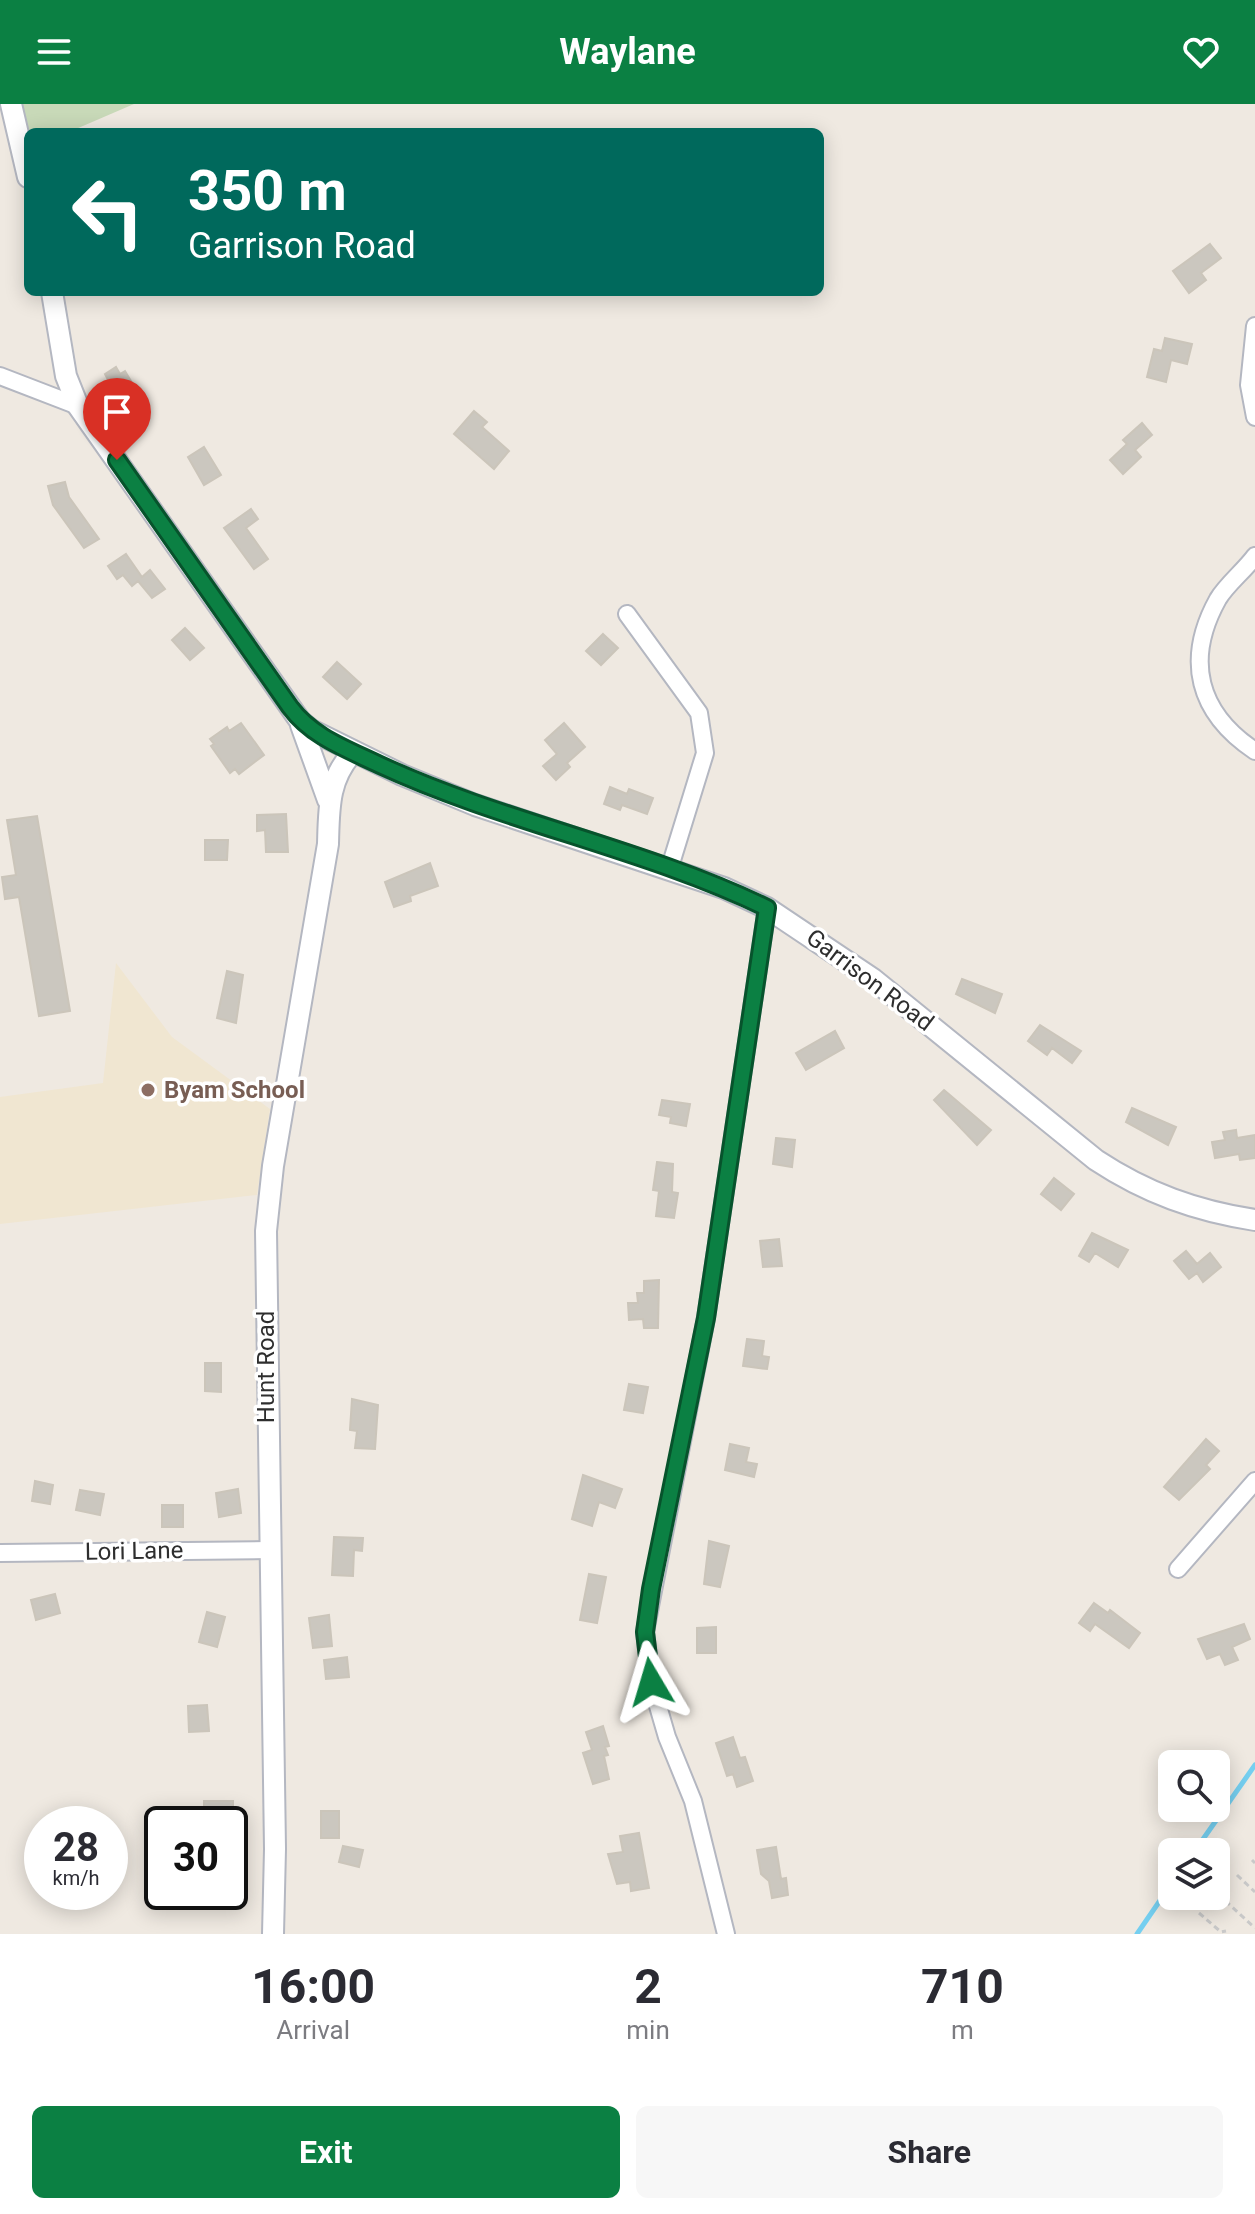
<!DOCTYPE html>
<html lang="en">
<head>
<meta charset="utf-8">
<style>
  :root { --surface:#fff; --page:#f7f7f7; --text:#2b2b33; --muted:#7c7c81; --accent:#0b8043 }
  body { margin:0; font-family:Roboto,sans-serif; background:var(--page); color:var(--text); height:100vh; display:flex; flex-direction:column; font-size:30px; white-space:nowrap }
  * { box-sizing:border-box; margin:0 }
  p { font-size:26px; color:var(--muted) }
  .icon { flex:none; width:44px; height:44px; fill:none; stroke:currentColor; stroke-width:2; stroke-linecap:round; stroke-linejoin:round }
  .map { position:relative; height:1830px; overflow:hidden }
  .details { display:flex; flex-direction:column; background:var(--surface); flex:1 }
  .details>* { flex:none }
  .hud { position:absolute; left:24px; top:24px; width:800px; height:168px; border-radius:12px; box-shadow:0 4px 20px #0003; background:#00695c; color:#fff; overflow:hidden }
  .controls { position:absolute; left:1158px; top:1646px; display:grid; gap:16px }
  .controls a { display:grid; place-items:center; width:72px; height:72px; border-radius:12px; background:var(--surface); box-shadow:0 4px 20px #0003; font-size:40px }
  .speed { position:absolute; left:24px; top:1702px; display:flex; gap:16px; font-size:40px; font-weight:700; text-align:center }
  .speed>* { display:grid; place-content:center; width:104px; height:104px; border-radius:50%; background:var(--surface); box-shadow:0 4px 20px #0003; line-height:1 }
  .speed small { font-size:20px; font-weight:400 }
  .speed .limit { border:4px solid #111; border-radius:12px; background:#fff; color:#111 }
  .pin { position:absolute; display:grid; place-items:center; width:68px; height:68px; color:#fff; margin:-82px -34px; border-radius:50% 50% 50% 0; rotate:-45deg; box-shadow:0 0 8px #0007 }
  .pin .icon { rotate:45deg }
  .me { position:absolute; width:88px; margin:-44px; rotate:353deg; stroke-linejoin:round; filter:drop-shadow(0 0 6px #0008) }
  .turn { display:flex; align-items:center; gap:28px; height:168px; padding:0 32px; font-size:36px }
  .turn .icon { width:104px; height:104px; stroke-width:2.5 }
  .turn b { display:block; font-size:56px; line-height:68px }
  .eta { display:flex; justify-content:space-evenly; align-items:center; height:136px; text-align:center }
  .eta b { font-size:48px; font-weight:700; line-height:56px }
  .primary-button { display:flex; gap:16px; margin-top:auto; padding:16px 32px }
  .primary-button a { flex:1; height:92px; border-radius:12px; background:var(--accent); color:#fff; font-size:32px; font-weight:700; line-height:92px; text-align:center }
  .primary-button a+a { background:var(--page); color:var(--text) }
  header { display:flex; justify-content:space-between; align-items:center; height:104px; padding:0 32px; background:var(--accent); color:#fff; font-size:36px; font-weight:700 }
  .map>svg:first-child { display:block }
</style>
</head>
<body>
<header><svg class="icon" aria-label="menu" viewBox="0 0 24 24"><path d="M4 6h16M4 12h16M4 18h16"/></svg>Waylane<svg class="icon" aria-label="heart" viewBox="0 0 24 24"><path d="M12 20l-8-8c-3-5 5-10 8-4 3-6 11-1 8 4z"/></svg></header>
<div class="map">
<svg width="1255" height="1830" viewBox="0 0 1255 1830">
  <rect width="100%" height="100%" fill="#efe9e1"/>
  <path fill="#f0e6d1" d="M116,859L172,933L270,1005L257,1091L0,1120V993L103,979Z"/>
  <path fill="#c8d9b8" d="M20,0H134L69,28H28V34Z"/>
  <g fill="none" stroke-linecap="round" stroke-linejoin="round">
    <path stroke="#75cff0" stroke-width="5" d="M1194,1748L1255,1661
      M1137,1830L1172,1779"/>
  </g>
  <path fill="#cbc7bf" stroke="#cbc5ba" stroke-width="2" d="M1210,140L1221,154L1201,169L1206,176L1189,189L1173,167Z
    M1165,234L1192,240L1187,260L1171,256L1166,278L1147,273L1154,245L1162,247Z
    M116,263L120,270L125,267L146,302L128,314L105,270Z
    M474,307L487,318L482,323L509,347L494,365L454,330Z
    M1142,319L1152,331L1135,346L1141,353L1123,370L1110,356L1127,340L1123,336Z
    M204,343L221,371L204,381L188,353Z
    M65,378L69,393L99,435L84,444L53,401L48,382Z
    M251,405L258,415L246,424L268,455L254,465L224,424Z
    M126,450L142,473L150,466L165,485L152,494L138,477L132,482L123,471L117,475L108,462Z
    M185,524L204,544L190,556L172,536Z
    M603,530L618,544L601,561L586,547Z
    M337,558L361,580L347,595L323,573Z
    M241,619L264,651L239,670L235,665L230,669L211,642L214,640L210,635L227,623L229,627Z
    M564,619L585,643L567,659L570,663L556,676L543,662L557,650L545,636Z
    M610,683L627,690L629,685L653,694L647,710L622,701L620,706L604,700Z
    M286,710L288,748H266L265,726L257,727V711Z
    M37,712L70,907L39,912L19,793L5,795L2,773L16,771L7,716Z
    M205,736H228L227,756H205Z
    M430,759L438,782L410,792L411,797L394,803L385,778Z
    M227,867L243,871L236,919L217,914Z
    M962,875L1002,890L995,909L956,890Z
    M1040,921L1081,947L1072,959L1052,944L1047,951L1028,937Z
    M835,927L844,944L806,966L796,949Z
    M944,986L991,1026L977,1041L934,996Z
    M662,996L690,1000L686,1022L670,1019L671,1013L659,1011Z
    M1132,1004L1176,1023L1168,1041L1126,1018Z
    M1236,1026L1237,1034L1255,1031V1054L1240,1056L1239,1050L1215,1054L1212,1038L1225,1036L1223,1028Z
    M776,1034L795,1036L792,1063L773,1060Z
    M657,1058L673,1060L672,1088L678,1089L674,1114L656,1112L659,1087L653,1086Z
    M1054,1074L1074,1090L1061,1106L1041,1090Z
    M1092,1129L1128,1146L1118,1163L1095,1149L1089,1158L1079,1152Z
    M779,1135L782,1162L763,1163L760,1137Z
    M1186,1147L1197,1160L1210,1149L1221,1163L1203,1178L1197,1169L1189,1175L1174,1157Z
    M659,1176L658,1224H644L643,1215L629,1216L628,1199H638L637,1189H644V1177Z
    M747,1235L764,1237L762,1252L769,1253L767,1265L743,1262Z
    M205,1259H221V1288L205,1287Z
    M629,1280L648,1283L643,1309L624,1306Z
    M352,1295L378,1301L375,1345L355,1344L357,1327L350,1326Z
    M1206,1335L1219,1347L1206,1361L1210,1365L1179,1396L1164,1383Z
    M730,1340L749,1344L746,1358L757,1360L754,1373L725,1366Z
    M583,1371L622,1385L615,1404L599,1398L592,1422L572,1415Z
    M35,1377L53,1381L50,1400L32,1397Z
    M238,1385L241,1409L219,1413L216,1389Z
    M80,1386L104,1390L100,1411L76,1406Z
    M162,1401H183V1423H162Z
    M334,1433L363,1434L362,1447L354,1446L353,1472L332,1471Z
    M709,1437L729,1442L720,1483L704,1480Z
    M589,1470L606,1473L597,1519L580,1516Z
    M55,1490L60,1509L36,1516L31,1496Z
    M1094,1499L1108,1509L1110,1506L1140,1529L1129,1544L1095,1520L1090,1527L1079,1519Z
    M207,1508L225,1513L217,1543L199,1538Z
    M329,1511L332,1542L313,1544L309,1514Z
    M1244,1520L1250,1535L1232,1543L1238,1556L1225,1561L1220,1550L1207,1555L1198,1535Z
    M716,1523V1549H697V1524Z
    M347,1553L349,1573L326,1575L324,1556Z
    M207,1601L209,1627L189,1628L188,1602Z
    M603,1622L609,1642L605,1643L608,1651L604,1652L609,1675L593,1680L583,1649L592,1646L586,1628Z
    M733,1633L740,1654L745,1653L753,1677L737,1683L733,1670L727,1672L716,1639Z
    M204,1697H233V1720H214V1713H204Z
    M321,1707H339V1734H321Z
    M639,1729L649,1784L631,1787L630,1778L617,1780L608,1750L623,1748L620,1732Z
    M343,1742L363,1746L359,1763L339,1758Z
    M776,1743L781,1775L786,1774L788,1791L772,1794L769,1777L761,1770L757,1746Z"/>
  <g fill="none" stroke-linecap="round" stroke-linejoin="round">
    <defs>
      <path id="minor" d="M1255,222L1249,281L1255,313
        M0,272L78,302
        M1255,452C1244,467 1227,480 1218,495C1184,556 1198,609 1255,647
        M627,510L699,609L705,649L669,766
        M0,1449L268,1446
        M1178,1465L1255,1377
        M726,1830L693,1697L667,1633L651,1578L645,1528L706,1214L767,804"/>
      <path id="tertiary" d="M11,0L28,73
        M52,188L66,272L78,302L300,617L311,626L402,671L475,701L724,784L767,804L873,875L1096,1056C1146,1089 1196,1107 1255,1116
        M301,621L328,696
        M273,1830L275,1745L266,1127L273,1062L328,740C329,705 328,675 353,648"/>
    </defs>
    <use href="#minor" stroke="#b4b7c1" stroke-width="20"/>
    <use href="#tertiary" stroke="#b4b7c1" stroke-width="24"/>
    <path stroke="#c9c9c9" stroke-width="3" stroke-dasharray="6 4" stroke-linecap="butt" d="M1252,1756L1255,1759
      M1237,1771L1255,1788
      M1218,1790L1255,1824
      M1199,1809L1221,1828L1226,1827"/>
    <use href="#minor" stroke="#fff" stroke-width="16"/>
    <use href="#tertiary" stroke="#fff" stroke-width="20"/>
  </g>
  <g fill="none" stroke-linecap="round" stroke-linejoin="round">
    <defs>
      <path id="route" d="M117,356L290,603C312,633 347,645 380,661C505,719 643,744 767,804L706,1214L651,1485L645,1528L651,1578"/>
    </defs>
    <use href="#route" stroke="#07532c" stroke-width="20"/>
    <use href="#route" stroke="#0b8043" stroke-width="14"/>
  </g>
  <circle fill="#8d6e63" stroke="#fff" stroke-width="3" cx="148" cy="986" r="8"/>
  <g text-anchor="middle" dominant-baseline="central" stroke-width="7" stroke-linejoin="round" paint-order="stroke">
    <g font-size="24" fill="#2e2e2e" stroke="#fff">
      <text transform="translate(870 876) rotate(37)">Garrison Road</text>
      <text transform="translate(266 1263) rotate(-90)">Hunt Road</text>
      <text transform="translate(134 1447) rotate(-1)">Lori Lane</text>
    </g>
    <g font-size="24" font-weight="bold" fill="#785e54" stroke="#fff" text-anchor="start">
      <text x="164" y="986">Byam School</text>
    </g>
  </g>
</svg>
<div class="controls">
<a><svg class="icon" aria-label="search" viewBox="0 0 24 24"><circle cx="10" cy="10" r="6"/><path d="M15 15l6 6"/></svg></a>
<a><svg class="icon" aria-label="layers" viewBox="0 0 24 24"><path d="M12 4l9 5-9 5-9-5zM3 14l9 5 9-5"/></svg></a>
</div>
<div class="speed"><div>28<small>km/h</small></div><div class="limit">30</div></div>
<div class="pin" style="left:117px;top:356px;background:#d93025"><svg class="icon" aria-label="arrive" viewBox="0 0 24 24"><path d="M6 21V4h12l-3 4 3 4H6"/></svg></div>
<svg class="me" style="left:651px;top:1578px" viewBox="-20 -20 40 40"><path d="M0-17L14 15 0 8-14 15z" fill="#0b8043" stroke="#fff" stroke-width="4"/></svg>
<div class="hud">
<div class="turn"><svg class="icon" aria-label="left" viewBox="0 0 24 24"><path d="M17 20v-9H6M10 6l-5 5 5 5"/></svg><div><b>350 m</b>Garrison Road</div></div>
</div>
</div>
<section class="details">
<div class="eta">
<div><b>16:00</b><p>Arrival</p></div>
<div><b>2</b><p>min</p></div>
<div><b>710</b><p>m</p></div>
</div>
<div class="primary-button"><a>Exit</a><a>Share</a></div>
</section>
</body>
</html>
